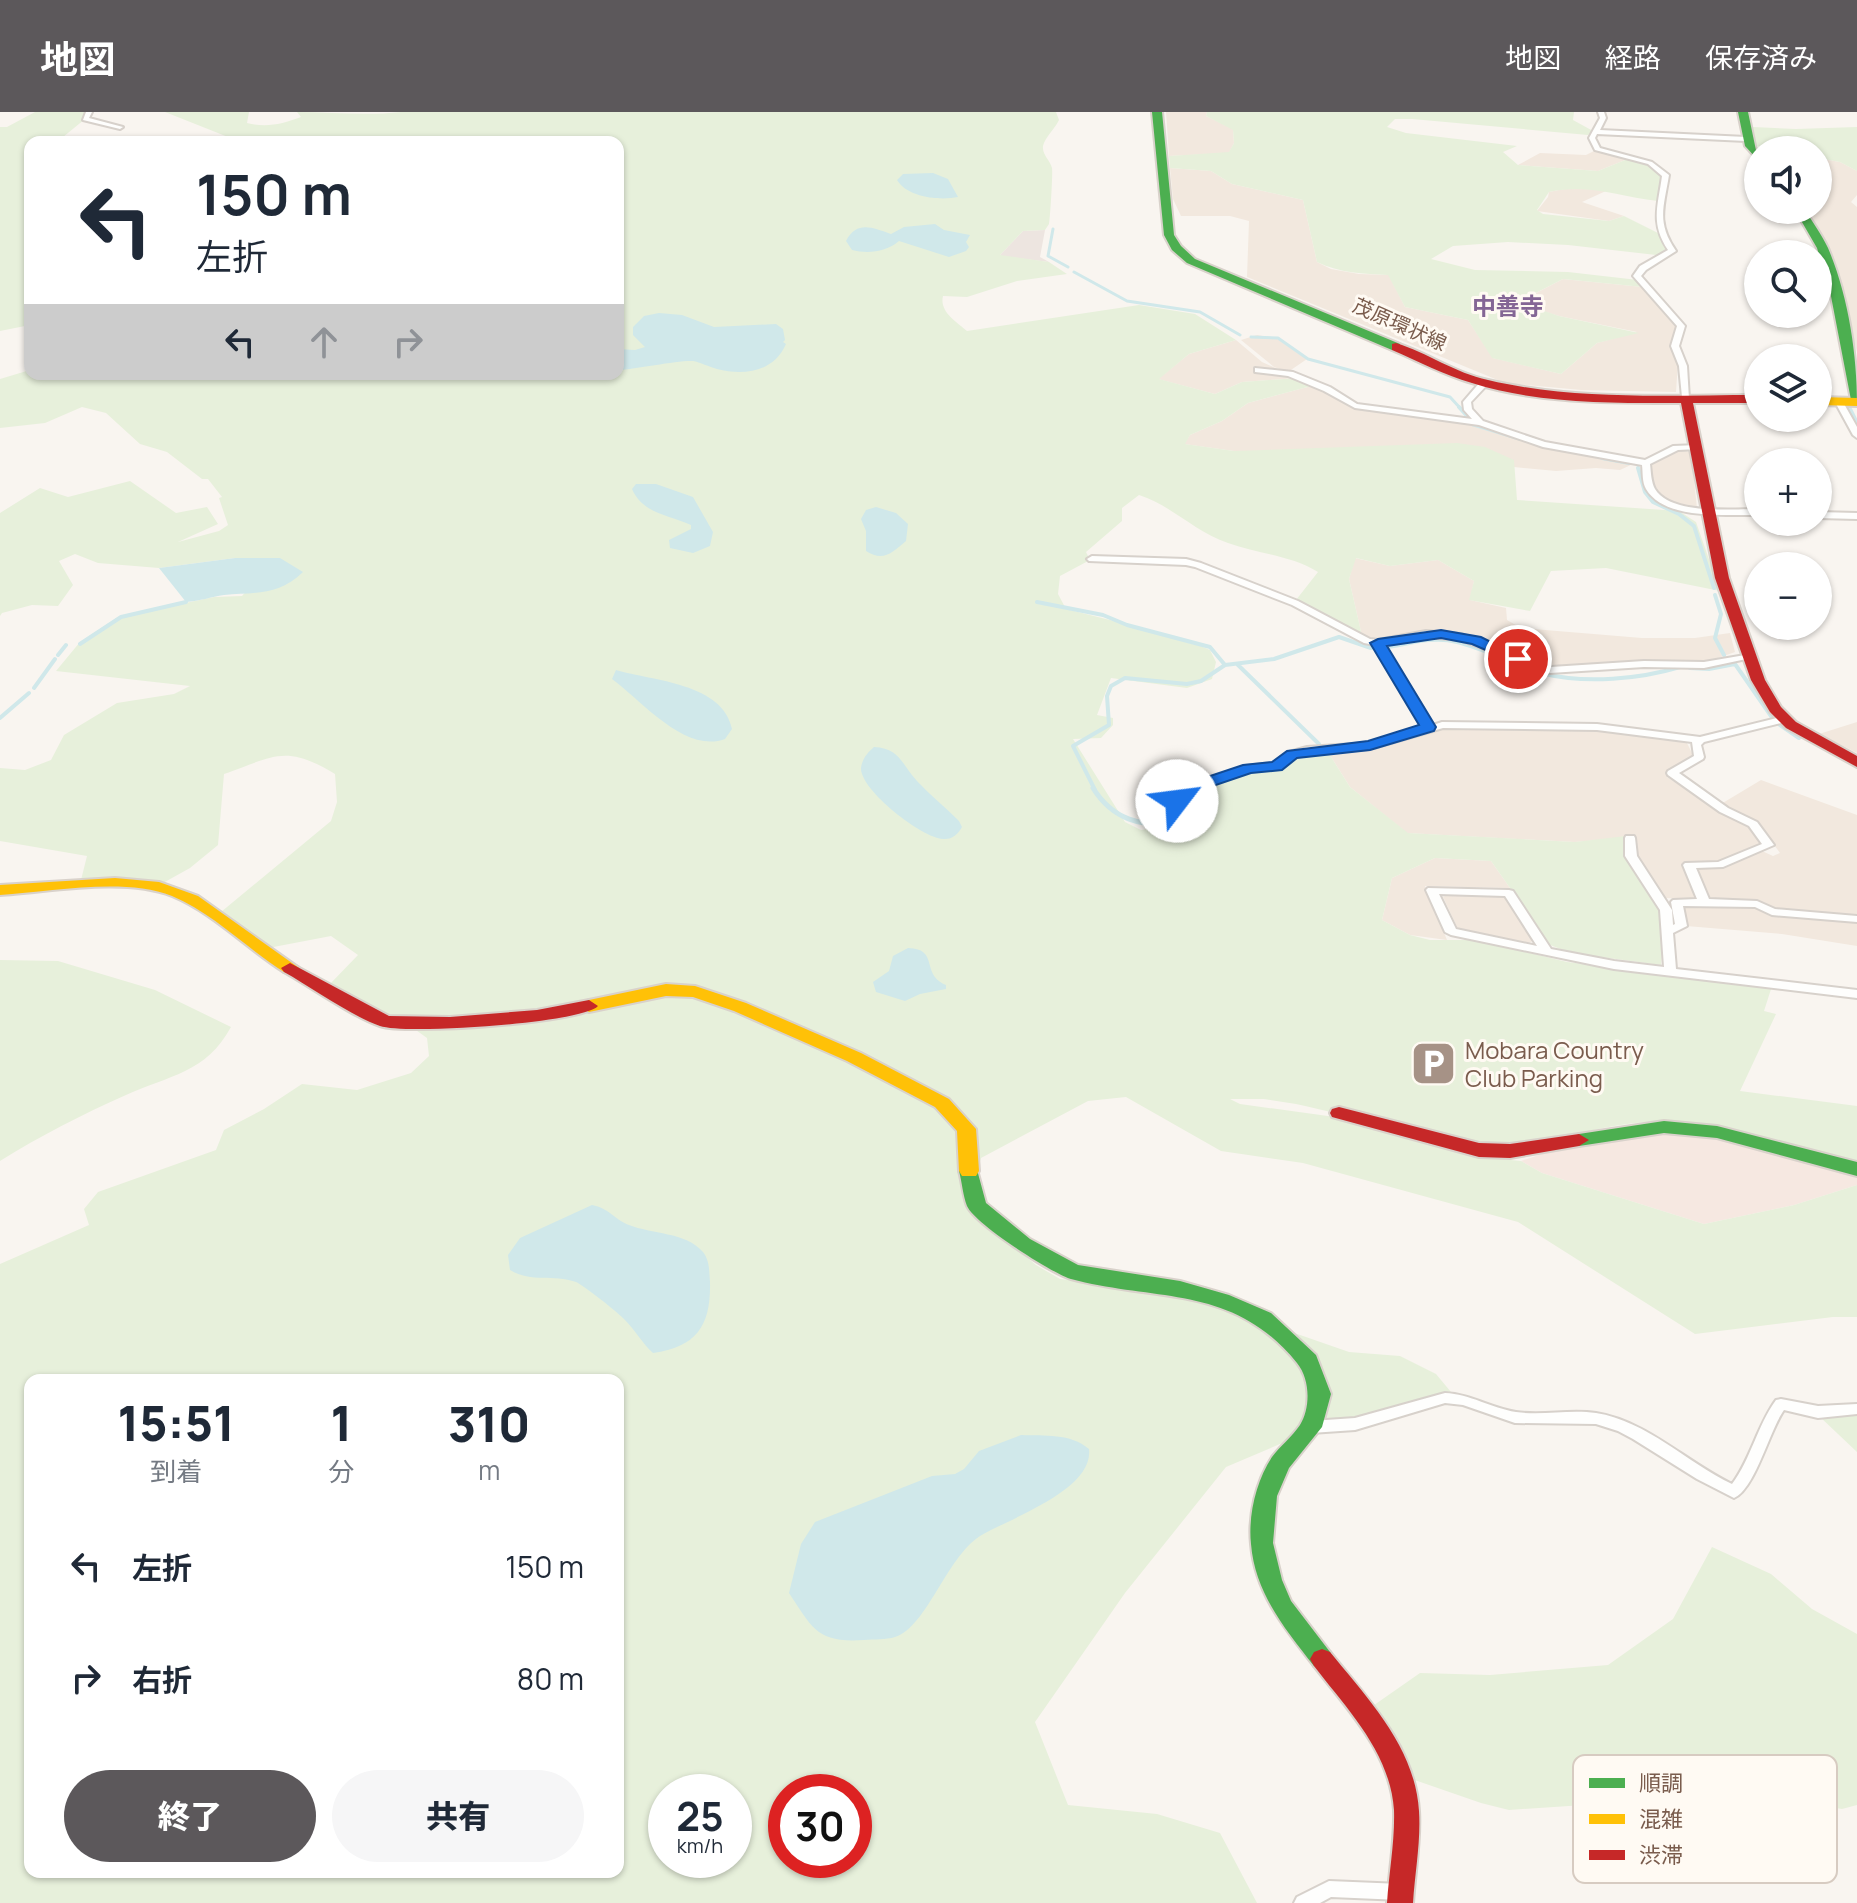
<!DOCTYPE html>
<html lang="ja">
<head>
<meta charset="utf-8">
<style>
  :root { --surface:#fff; --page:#f6f6f7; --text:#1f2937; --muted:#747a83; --accent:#5c585b }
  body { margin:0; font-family:Manrope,"Noto Sans JP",sans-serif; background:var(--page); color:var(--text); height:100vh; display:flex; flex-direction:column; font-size:30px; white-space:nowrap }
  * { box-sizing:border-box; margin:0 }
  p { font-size:26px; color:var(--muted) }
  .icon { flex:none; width:44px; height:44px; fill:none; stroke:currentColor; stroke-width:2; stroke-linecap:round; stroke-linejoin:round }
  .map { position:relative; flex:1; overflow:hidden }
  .details { position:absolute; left:24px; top:1262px; width:600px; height:504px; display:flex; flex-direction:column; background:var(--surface); border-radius:16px; box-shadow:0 2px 6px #0004 }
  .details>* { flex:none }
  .guide { position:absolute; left:24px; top:24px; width:600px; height:244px; border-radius:16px; box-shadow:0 2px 6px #0004; background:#fff; color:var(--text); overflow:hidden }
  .controls { position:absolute; left:1744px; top:24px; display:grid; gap:16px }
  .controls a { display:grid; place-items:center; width:88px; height:88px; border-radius:50%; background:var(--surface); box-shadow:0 2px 6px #0004; font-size:40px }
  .speed { position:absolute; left:648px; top:1662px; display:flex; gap:16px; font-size:40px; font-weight:700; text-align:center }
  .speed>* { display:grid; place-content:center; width:104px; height:104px; border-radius:50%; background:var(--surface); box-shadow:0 2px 6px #0004; line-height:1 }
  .speed small { font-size:20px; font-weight:400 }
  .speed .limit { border:12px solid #d22; background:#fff; color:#111 }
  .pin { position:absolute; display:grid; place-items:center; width:68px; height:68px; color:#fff; margin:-34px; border:4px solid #fff; border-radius:50%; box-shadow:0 2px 8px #0007 }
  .me { position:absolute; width:88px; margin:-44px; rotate:60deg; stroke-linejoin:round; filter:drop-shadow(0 0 6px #0008) }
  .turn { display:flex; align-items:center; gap:28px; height:168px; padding:0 40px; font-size:36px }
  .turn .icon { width:104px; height:104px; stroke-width:2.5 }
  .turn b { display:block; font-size:56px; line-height:68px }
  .lanes { display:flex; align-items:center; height:76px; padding:0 40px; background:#0003; justify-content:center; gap:40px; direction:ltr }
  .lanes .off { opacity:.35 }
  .eta { display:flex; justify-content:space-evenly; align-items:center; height:136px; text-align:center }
  .eta b { font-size:48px; font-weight:800; line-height:56px }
  .cta { display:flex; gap:16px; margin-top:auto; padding:16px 40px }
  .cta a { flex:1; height:92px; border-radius:48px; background:var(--accent); color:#fff; font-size:32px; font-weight:800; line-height:92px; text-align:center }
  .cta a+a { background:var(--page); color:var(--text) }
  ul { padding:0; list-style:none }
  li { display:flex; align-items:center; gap:24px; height:112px; padding:0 40px }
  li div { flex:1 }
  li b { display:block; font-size:30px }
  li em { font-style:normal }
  header { display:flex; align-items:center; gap:48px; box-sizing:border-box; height:112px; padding:0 40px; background:var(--accent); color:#fff }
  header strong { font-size:38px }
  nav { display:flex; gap:44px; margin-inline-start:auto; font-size:28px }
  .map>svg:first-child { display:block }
</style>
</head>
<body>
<header>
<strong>地図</strong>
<nav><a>地図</a><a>経路</a><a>保存済み</a></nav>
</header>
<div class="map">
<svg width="1857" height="1791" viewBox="0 0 1857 1791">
  <rect width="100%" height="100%" fill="#f9f5f0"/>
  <path fill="#f2e8de" d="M1166,0H1207L1206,4L1233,17L1234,31L1229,41L1169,44Z
    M1594,39L1630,46L1598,59L1518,53L1540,41L1586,43Z
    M1818,46L1840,50L1857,59V83L1851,90L1857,95V240L1839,169L1830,152V141L1804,98H1818Z
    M1170,56L1211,59L1232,72L1303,88L1317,150L1331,157L1359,162L1389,163L1405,195L1468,208L1493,246L1561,262L1597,231L1637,220L1559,204L1517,191L1563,167L1643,175L1677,216L1672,230L1678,250L1676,280L1581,278L1505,271L1247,165L1249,109L1230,104H1181L1173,87Z
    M1569,76L1608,78L1582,90L1624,104L1609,109L1537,99L1548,85L1549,80Z
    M1257,223L1281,227L1307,247L1288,260L1274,255L1241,228Z
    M1236,228L1262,250L1298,266L1242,270L1215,282L1158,267L1189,242Z
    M1315,273L1353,296L1407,301L1476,312L1541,333L1635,351L1620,358L1596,356L1556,359L1514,355V348L1234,339L1184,332L1190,323L1222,309L1248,291Z
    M1675,337L1691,340L1697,396L1664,389L1652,375L1650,352Z
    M1355,446L1390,454L1438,448L1474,469L1470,488L1506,496L1507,508L1521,516L1642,526H1695L1730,521L1735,540L1704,551L1559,556L1544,555L1459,521L1419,520L1374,528L1362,524L1349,467Z
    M1857,610V641L1819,622Z
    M1447,615L1514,618L1577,615L1686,629L1693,643L1667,660V665L1719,699L1751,714L1763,731L1715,750H1684L1696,784L1692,787L1664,786L1636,744L1634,725L1575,730L1407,721L1350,675L1328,640L1350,639Z
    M1761,668L1857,703V804L1774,797L1757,788H1712L1705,785L1696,758L1699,755L1721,756L1762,739L1773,744L1780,741L1758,711L1721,692Z
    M1435,746L1491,749L1510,776L1425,774L1447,828L1410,823L1382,808L1392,766Z
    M1447,783L1505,785L1534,828L1527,832L1462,818L1457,815L1443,785Z
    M1687,793L1755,794L1769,801L1857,811V834L1782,822L1686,814L1682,795Z"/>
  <path fill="#f6e8e1" d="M1651,1021L1734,1028L1857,1066V1073L1794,1093L1704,1112L1542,1061L1521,1049L1551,1039Z"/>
  <path fill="#ede5e0" d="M1045,118L1040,145L1049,150L999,144L1023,119Z"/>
  <path fill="#e7f0db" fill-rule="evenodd" d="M35,0H85V7L57,30H30V56L27,59L30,60V213L0,219V15H7Z
    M165,0H249L247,11C267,16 282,12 301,5L297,0C332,0 366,4 401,0H1056L1059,8C1055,17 1045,25 1043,34C1042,43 1050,48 1052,56C1053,60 1050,109 1049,112L1045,118L1023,119L1000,143L1049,150L1067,162L1017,169L967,185L943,184C939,200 957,210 967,219L1139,193L1195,202L1236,228L1189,242L1159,267L1215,282L1242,270L1298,266L1315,273L1248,291L1222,309L1190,323L1185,332L1234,339L1457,331L1485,335L1514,348L1517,388L1679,399L1696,410L1720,479L1606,456L1551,459L1530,499L1469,488L1474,469L1438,448L1390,454L1356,446L1349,467L1362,524L1296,488L1318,460C1290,443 1258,442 1228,431C1195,420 1171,393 1139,383L1122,396V409L1086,440L1090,448L1060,464L1058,482L1066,497L1182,526L1210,538L1216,550L1212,567L1187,576L1111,566L1097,603L1113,606V613L1101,626L1073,627L1125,710L1141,718L1185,712C1189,701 1184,691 1186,679L1248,659L1281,655L1297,642L1328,640L1350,675L1408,721L1575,730L1626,724C1626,758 1645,763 1656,791C1664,812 1663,831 1661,853L1571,841L1550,833L1491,749L1435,746L1392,766L1382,808L1410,823L1430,828H1477L1567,850L1772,874L1764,899L1776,902L1740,979L1857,994V1065C1787,1039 1724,1008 1648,1010C1594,1012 1540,1038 1486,1032C1426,1025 1356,1005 1296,992L1264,987H1230L1240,992L1335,1005L1470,1044L1521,1049L1542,1061L1704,1112L1794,1093L1857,1073V1205H1833L1695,1222L1518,1110L1303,1051L1221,1039L1126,985L1088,989L981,1046L967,1095L1036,1153L1060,1167L1177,1180L1349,1240L1400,1244L1436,1262L1451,1280L1327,1312L1226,1355L1125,1481L1035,1610L1068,1693L1157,1702L1220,1721L1257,1791H0V1152L89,1113L84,1097L98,1080L216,1038L224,1018L264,997L302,972L357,978L411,961L429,944L427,926C397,903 363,890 329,873L358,843L331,824L263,837L221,800L331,709L337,690L335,662C285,632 275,644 224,662L218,733L190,756L163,771L81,768L87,744L0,729V656L25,658L51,648L64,623L117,591L174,582L190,574L56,559L80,530L118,505L214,485L242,484L276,446H235L159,456L98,451L75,442L59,449L73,473L58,494L32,493L2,501L0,504V401L40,376L68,385L130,369L176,401L207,395L218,412L178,430L219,419L228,413L219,386L222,385L208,367H202L167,340L140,332L106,301L82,295L45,311L0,316V267L30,258V262H618V30H227L228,25ZM30,1268H618V1760H30ZM666,1680H734V1748H666ZM786,1680H854V1748H786Z
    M1207,0H1574L1573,8L1593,19L1588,23L1412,7H1395L1387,15L1406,21L1517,34L1503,40L1518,53L1598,59L1630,46L1646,51L1664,63L1658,89C1617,85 1592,71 1549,80L1537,98L1543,102L1609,109L1624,104L1658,121L1669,138L1665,144L1568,133L1508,130L1453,134L1431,147L1475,158L1568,160L1638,168L1643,175L1563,167L1518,190L1559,204L1639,221L1597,231L1561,262L1492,246L1468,208L1405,195L1388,163C1363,162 1340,161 1317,150L1303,88L1232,72L1211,59L1170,56L1169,44L1229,40L1234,31L1233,18L1206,4Z
    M1753,15L1796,17L1857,15V59L1840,50L1818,46V38H1777L1752,33L1750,26Z
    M0,848L58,849L155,878L231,915C206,961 170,963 126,983C83,1002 40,1024 0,1049Z
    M1857,1300V1340L1819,1304Z
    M1712,1435L1771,1462L1812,1497L1857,1522V1693L1842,1697L1719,1677L1599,1692L1509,1698L1481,1691L1406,1665L1367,1598L1420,1561L1490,1563L1608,1553L1673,1507Z"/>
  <path fill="#d0e8ea" d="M933,61L948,67L958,85C939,89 907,85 897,68L903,62Z
    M935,112L944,118L970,123L966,130L969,135L966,139L949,145L899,129C886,140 868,142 852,138L846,129C857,108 873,116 891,122L904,115Z
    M659,201L682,203L714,215L776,212L783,217L785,228L783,230L786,232C774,260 744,264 717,257C709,255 700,250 693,249C679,248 636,257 618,258V237L635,238L645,235L633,223V215L644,204Z
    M636,372H656L693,385L713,420L710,434L693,441L670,436L669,428L691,417V413C669,403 643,402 632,377Z
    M876,395L896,401L908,412L906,429C892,441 883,450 866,439V419L861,407L866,398Z
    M235,446H280L303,460C279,484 254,480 224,483C211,485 200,489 186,490L159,456Z
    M616,558C653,569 723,571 732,617L725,627C685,642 641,588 612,567Z
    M874,635C900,636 902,653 917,669C930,683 945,695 959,709L962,715C958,722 952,728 943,727C922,726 860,678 861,656C862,647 868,640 874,635Z
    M908,836C940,837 920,862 946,873V877L920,882L905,889L876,880L873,870L889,859L893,844Z
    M592,1093C609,1096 615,1108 629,1113C651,1122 686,1120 703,1140C710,1149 709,1159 710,1170C711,1212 698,1235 653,1241C642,1231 636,1219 625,1208C619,1201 583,1173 576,1170C553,1162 532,1171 510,1158L508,1143L520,1126Z
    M1021,1323C1045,1324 1070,1321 1089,1337C1094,1378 1010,1406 980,1424C946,1446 927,1515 895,1525C886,1528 874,1527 864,1528C817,1531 813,1517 789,1481L801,1432L815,1410L932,1364L955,1362L964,1357L979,1339Z"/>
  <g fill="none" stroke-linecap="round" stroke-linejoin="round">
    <path stroke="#d0e8ea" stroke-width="3" d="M1053,117L1048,144L1068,155
      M1074,160L1127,189L1200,200L1240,223
      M1251,225L1278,226L1308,247L1450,285L1461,297"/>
    <path stroke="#d0e8ea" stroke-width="4" d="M1459,295L1468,305
      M1849,295L1857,311
      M1472,312L1521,327
      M1602,346L1629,351
      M1638,356L1645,380L1653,390L1679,402L1694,414L1714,476
      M1715,483L1721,502L1715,526L1724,543
      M1037,490L1103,503L1127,513L1210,535L1225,553
      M80,532L121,505L186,490
      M1389,535C1411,531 1435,524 1457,530C1487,537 1515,554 1545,562C1586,572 1640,567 1680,555
      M58,543L66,533
      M1237,552L1319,632
      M1735,552L1771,604
      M1690,556L1709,557L1735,552
      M34,576L55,547
      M0,606L29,581
      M1780,613L1799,626
      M1095,678L1073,634L1109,613L1107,584L1111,574L1125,566L1187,572L1201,569L1225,553L1274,547L1339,525L1371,536"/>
    <path stroke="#d0e8ea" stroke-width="5" d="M1093,676C1113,708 1140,714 1176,713"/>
    <defs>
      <path id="street" d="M86,0H92L89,6L123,15L120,17L83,8Z
        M1598,0H1604L1606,6L1600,18L1746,25L1749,27L1746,29L1597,22L1595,26L1600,36L1652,50L1669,63C1664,95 1656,110 1676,139L1646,158L1641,164L1685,214L1679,234L1687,254L1689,287L1682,285L1679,254L1671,234L1677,214L1633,164L1640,154L1668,138C1650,111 1658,94 1662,64L1648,52L1595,38L1589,26L1600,6Z
        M1255,256L1293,260L1330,275L1357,292L1472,307L1464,298L1463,290L1481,269H1487V273L1471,290L1472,297L1483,309L1545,330L1645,348L1673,334L1698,333V337L1678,338L1650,352C1651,360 1651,370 1655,377C1671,403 1731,397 1758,397V403C1727,402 1665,409 1646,377C1642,370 1643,361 1642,353L1543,335L1479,313L1355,296L1324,279L1288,264L1255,260Z
        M1836,288L1843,290L1857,315V326L1853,323L1835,290Z
        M1818,400L1857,401V407L1818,406Z
        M1092,444L1186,447L1201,451L1298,489L1370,527L1378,528L1426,519L1461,522L1551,555L1644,549L1704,550L1751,542V546L1704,556L1644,555L1550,561L1460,528L1426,525L1384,533L1433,613L1442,610L1597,612L1700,625L1785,604L1789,605V609L1704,630L1701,633L1704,645L1703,647L1679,661L1728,696L1757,710L1774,733L1723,755L1696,756L1709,787L1757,789L1775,797L1857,804V810L1772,803L1755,795L1683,794L1687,814L1673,821L1676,857L1857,878V886L1614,857L1451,823L1445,820L1426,778L1428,776L1509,778L1513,779L1551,837L1614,849L1664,855L1660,798L1625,744V726L1626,724H1634L1635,726L1637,744L1672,798L1673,813L1675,812L1671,790L1673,788L1697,787L1683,753L1685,751L1718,750L1762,732L1749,714L1720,700L1668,663L1667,661L1668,659L1694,644L1692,630L1597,618L1443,616L1370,637L1308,641L1297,644L1280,656L1250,659L1187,681L1182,689L1188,706L1187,708H1179L1172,689L1179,677L1245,654L1273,651L1289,640L1307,635L1369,631L1424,615L1375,533L1364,531L1292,493L1195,455L1186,453L1089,449L1087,447ZM1439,782L1505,784L1537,834L1456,817Z
        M1445,1281C1470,1282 1491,1296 1516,1300C1543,1304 1569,1297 1596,1301C1647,1309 1686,1350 1732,1372C1751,1347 1757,1314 1776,1288L1781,1287L1818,1294L1857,1292V1302L1818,1306L1784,1298C1769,1319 1755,1377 1734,1386L1697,1367L1633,1327L1618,1319L1596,1312L1515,1311L1463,1293L1445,1291L1355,1318L1311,1321L1306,1319L1304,1315L1306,1311L1311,1309L1355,1306Z
        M1329,1769L1401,1772L1407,1774L1410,1780L1407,1786L1401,1788L1331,1785L1320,1791H1294L1297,1785Z"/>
      <path id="fast" d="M1152,0H1162L1174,123L1181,134L1195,147L1400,232V238H1392L1187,151L1172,138L1164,123Z
        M1738,0H1748L1758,48L1745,34Z
        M1795,98H1805C1813,111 1822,123 1828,136C1848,183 1857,241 1857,292L1851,288L1830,179L1817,136Z
        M1664,1009L1717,1014L1857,1050V1064L1717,1026L1664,1021L1579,1034L1569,1028L1579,1022Z
        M969,1052L976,1054L986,1091L1030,1127L1078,1153L1180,1169L1229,1183L1271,1201L1316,1243L1331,1282L1322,1315L1289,1356L1277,1384L1273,1431L1282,1468L1291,1489L1330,1540L1334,1547L1330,1554L1322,1557L1314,1554C1285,1517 1255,1481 1251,1432C1248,1404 1256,1369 1272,1345C1280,1334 1292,1325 1300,1313C1311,1295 1310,1267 1297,1251C1233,1172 1157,1190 1071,1167C1051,1161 975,1112 967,1094C963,1084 962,1070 959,1059L962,1054Z"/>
      <path id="slow" d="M1818,285L1857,286V294L1818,293Z
        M115,766L159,770L198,784L299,856L290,861L284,860C246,836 213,801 172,784C124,765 50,780 0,783V773Z
        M666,872L695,874L746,891L861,941L949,987L976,1017L979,1059L976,1064H962L959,1059L957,1019L935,995L847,949L734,899L693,885L666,884L589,900L580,894L589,888Z"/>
      <path id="jam" d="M1396,231C1428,241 1455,261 1488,268C1577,289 1669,283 1758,283V291H1693L1729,466L1765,568L1781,595L1796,610L1857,644V655L1786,616L1770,600L1751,568L1715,466L1681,291C1612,291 1538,292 1472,271C1444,263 1418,249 1392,238V232Z
        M290,851L389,904L450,905L537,898L589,888L598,894C583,911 406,923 380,914C353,905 311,875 284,860L281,856Z
        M1339,995L1479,1031L1510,1032L1579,1022L1589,1028L1579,1034L1510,1046L1479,1045L1332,1005L1330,1001L1332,997Z
        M1322,1537L1330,1540C1368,1587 1415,1635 1419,1699C1421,1729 1415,1760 1413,1791H1387C1389,1760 1395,1729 1394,1698C1390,1640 1347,1597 1314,1554L1310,1547L1314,1540Z"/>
    </defs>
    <use href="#street" stroke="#d7d1cb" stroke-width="4"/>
    <use href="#fast" stroke="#d9d2cb" stroke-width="4"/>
    <use href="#slow" stroke="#d9d2cb" stroke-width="4"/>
    <use href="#jam" stroke="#d9d2cb" stroke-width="4"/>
    <use href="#street" fill="#fefefd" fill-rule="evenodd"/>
    <use href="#fast" fill="#4caf50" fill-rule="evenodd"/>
    <use href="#slow" fill="#ffc107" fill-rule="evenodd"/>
    <use href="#jam" fill="#c62828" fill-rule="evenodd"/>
  </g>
  <path fill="#1a73e8" stroke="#114b97" stroke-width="2" d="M1441,518L1481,525L1525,547L1518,552L1472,532L1441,526L1387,534L1436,615L1434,619L1370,638L1297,646L1282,658L1251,661L1189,682L1183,692L1177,694L1169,689L1177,675L1243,653L1272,650L1287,639L1368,629L1419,613L1370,531L1378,527Z"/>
  <defs>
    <symbol id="parking-square" viewBox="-11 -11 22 22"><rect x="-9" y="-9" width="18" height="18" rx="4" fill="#a69286" stroke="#fffaf3"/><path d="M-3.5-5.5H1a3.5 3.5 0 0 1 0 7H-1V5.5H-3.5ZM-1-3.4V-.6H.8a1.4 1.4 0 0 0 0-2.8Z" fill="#fff"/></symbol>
  </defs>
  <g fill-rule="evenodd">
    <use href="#parking-square" x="1408" y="926" width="51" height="51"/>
  </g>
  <g text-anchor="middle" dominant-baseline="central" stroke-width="6" stroke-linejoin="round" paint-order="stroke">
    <g font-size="20" fill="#7a5c4d" stroke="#fffaf3">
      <text transform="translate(1400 212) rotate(24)">茂原環状線</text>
    </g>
    <g font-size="24" font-weight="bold" fill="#846695" stroke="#fffaf3">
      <text x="1508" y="193">中善寺</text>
    </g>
    <g font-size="24" fill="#7a5c4d" stroke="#fffaf3" text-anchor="start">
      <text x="1465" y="937">Mobara Country<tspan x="1465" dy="28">Club Parking</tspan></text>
    </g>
  </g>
  <rect x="1573" y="1643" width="264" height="128" rx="12" fill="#fffaf3" stroke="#d7cbc1" stroke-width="2"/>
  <rect x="1589" y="1666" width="36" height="10" fill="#4caf50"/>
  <rect x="1589" y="1702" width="36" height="10" fill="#ffc107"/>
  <rect x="1589" y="1738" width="36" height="10" fill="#c62828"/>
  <g font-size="22" fill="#7a5c4d">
    <text x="1639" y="1679">順調</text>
    <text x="1639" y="1715">混雑</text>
    <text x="1639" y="1751">渋滞</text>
  </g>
</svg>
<div class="controls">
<a><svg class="icon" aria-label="sound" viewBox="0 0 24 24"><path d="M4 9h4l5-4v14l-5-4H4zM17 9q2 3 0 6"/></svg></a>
<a><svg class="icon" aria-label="search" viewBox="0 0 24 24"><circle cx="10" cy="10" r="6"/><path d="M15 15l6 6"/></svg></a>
<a><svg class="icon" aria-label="layers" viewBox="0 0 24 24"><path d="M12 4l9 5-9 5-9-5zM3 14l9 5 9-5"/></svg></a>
<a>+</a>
<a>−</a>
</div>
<div class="speed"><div>25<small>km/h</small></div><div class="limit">30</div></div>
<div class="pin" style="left:1518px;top:547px;background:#d93025"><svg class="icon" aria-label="arrive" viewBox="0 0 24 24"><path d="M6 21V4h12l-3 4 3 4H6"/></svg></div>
<svg class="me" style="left:1177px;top:689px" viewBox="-20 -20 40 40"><circle r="19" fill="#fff"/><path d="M0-13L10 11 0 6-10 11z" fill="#1a73e8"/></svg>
<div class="guide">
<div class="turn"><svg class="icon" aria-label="left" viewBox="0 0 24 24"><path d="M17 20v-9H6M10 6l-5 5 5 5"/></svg><div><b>150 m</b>左折</div></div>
<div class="lanes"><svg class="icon" aria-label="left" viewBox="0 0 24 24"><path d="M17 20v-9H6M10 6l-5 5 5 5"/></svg><svg class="icon off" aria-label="ahead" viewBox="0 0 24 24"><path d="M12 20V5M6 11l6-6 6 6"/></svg><svg class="icon off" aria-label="right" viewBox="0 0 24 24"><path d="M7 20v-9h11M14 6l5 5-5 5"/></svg></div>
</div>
<section class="details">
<div class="eta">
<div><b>15:51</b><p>到着</p></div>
<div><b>1</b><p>分</p></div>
<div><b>310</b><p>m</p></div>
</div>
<ul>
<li><svg class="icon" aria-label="left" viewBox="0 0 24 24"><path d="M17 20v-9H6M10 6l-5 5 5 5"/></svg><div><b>左折</b></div><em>150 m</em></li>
<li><svg class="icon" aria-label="right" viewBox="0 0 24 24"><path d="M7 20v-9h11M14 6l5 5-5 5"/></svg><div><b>右折</b></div><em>80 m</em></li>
</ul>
<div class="cta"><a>終了</a><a>共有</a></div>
</section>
</div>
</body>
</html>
